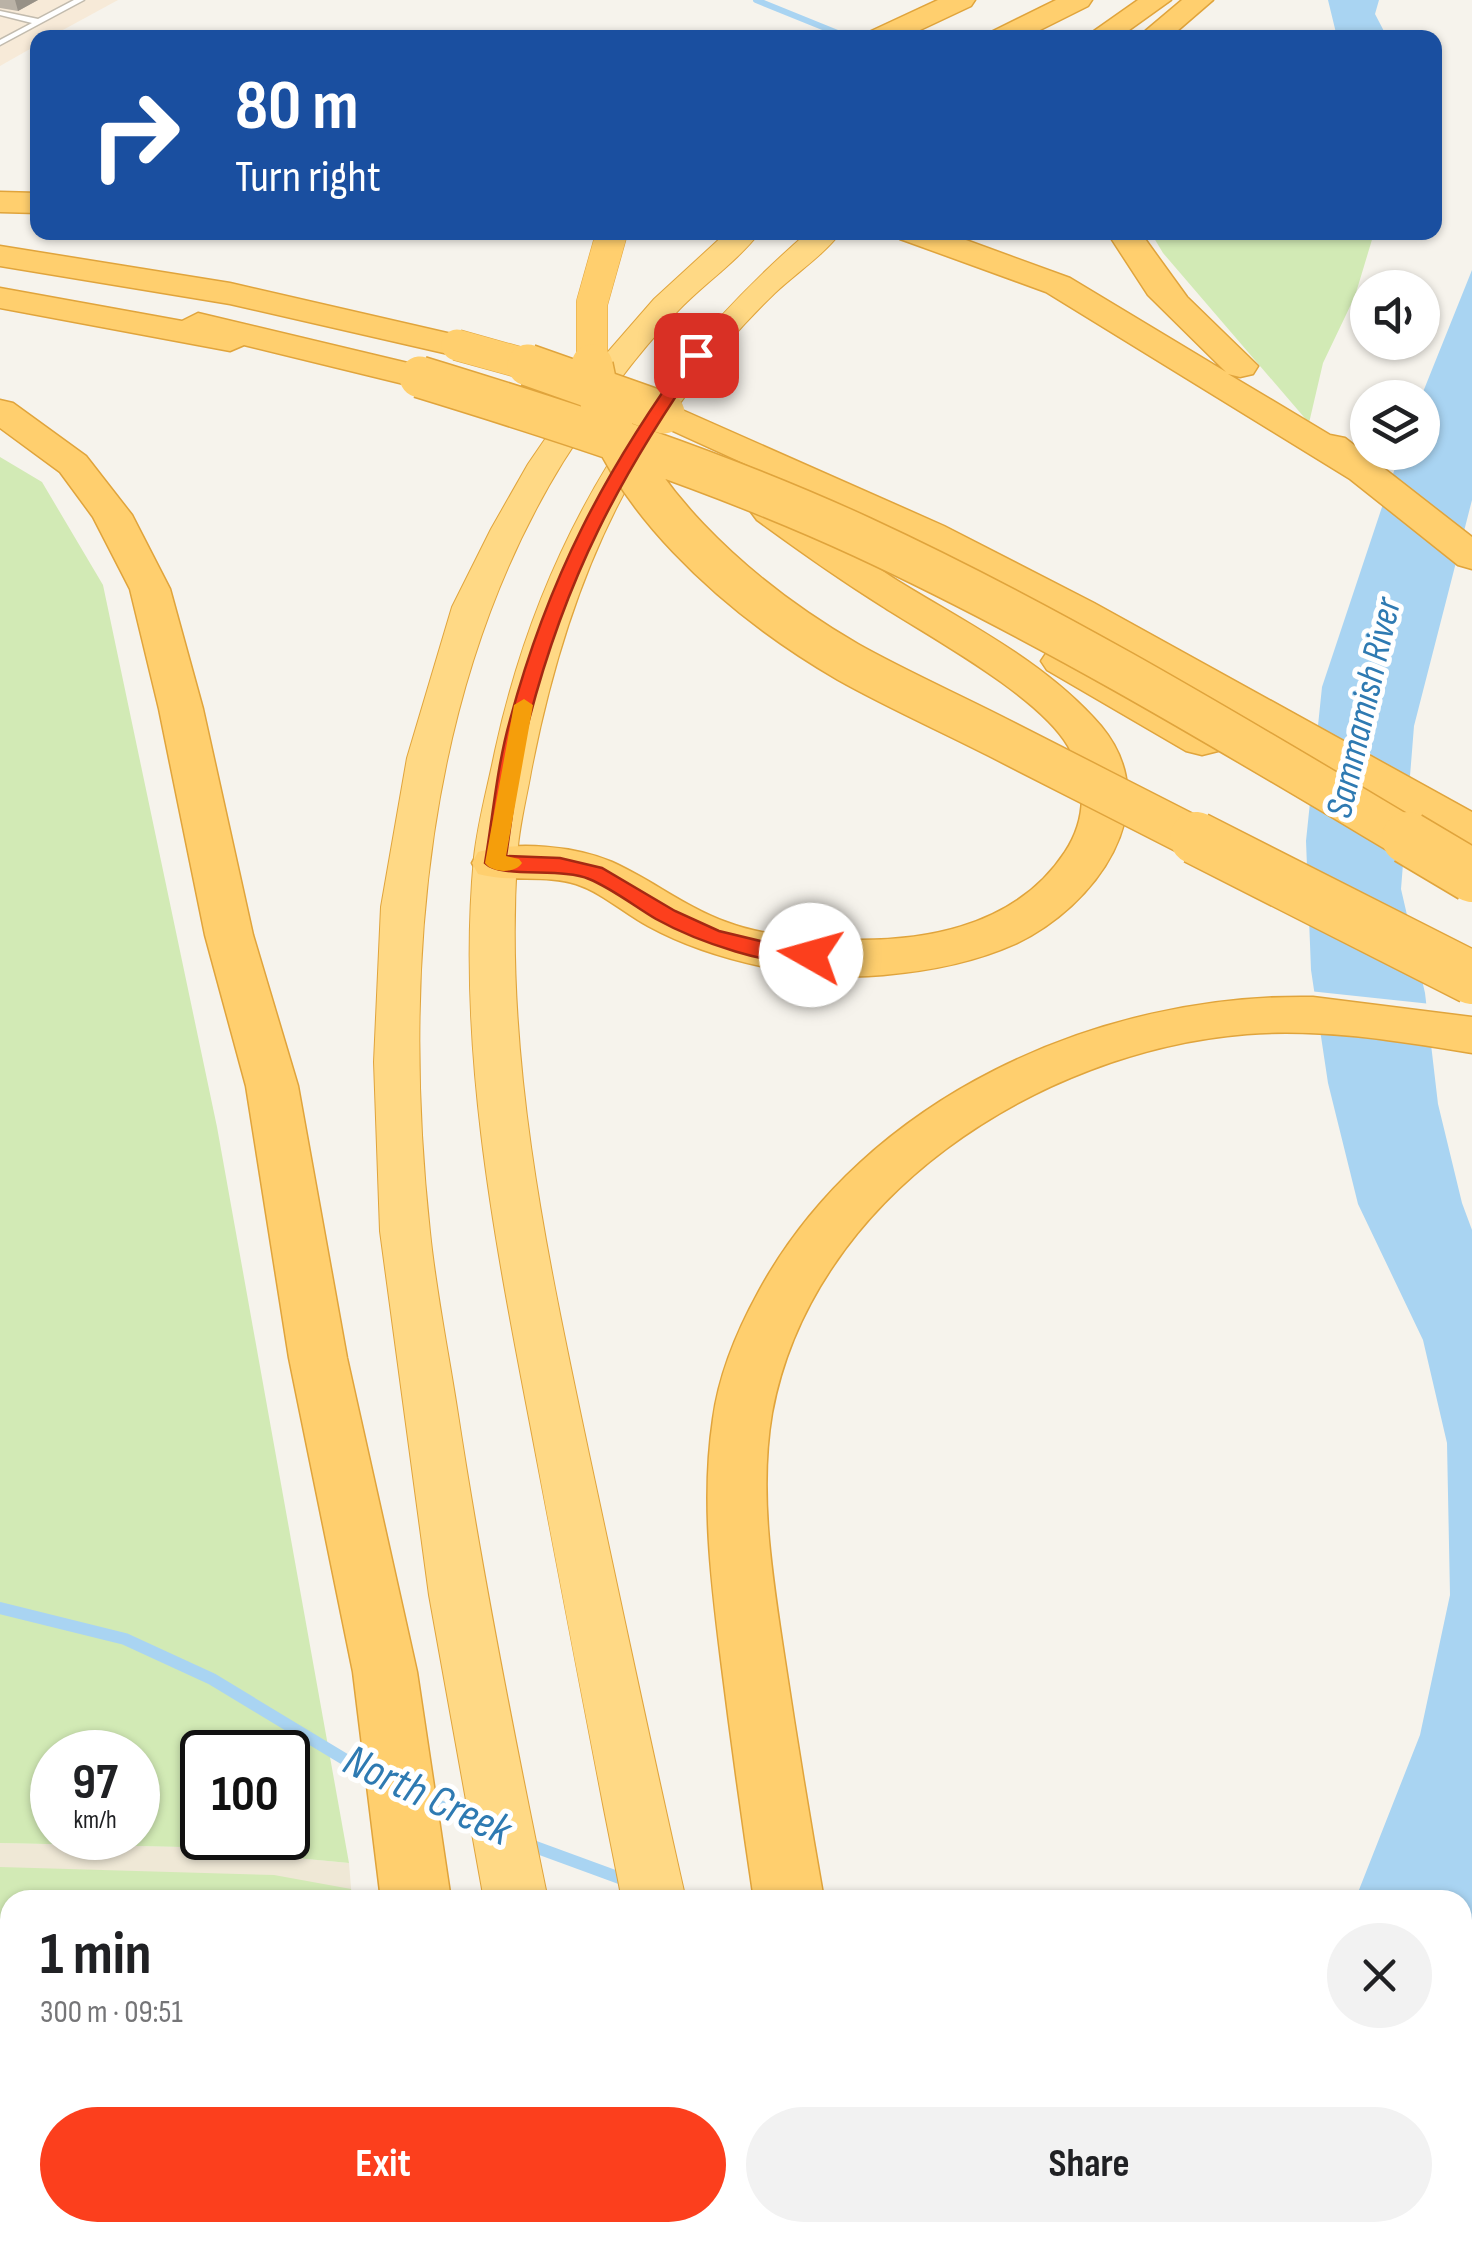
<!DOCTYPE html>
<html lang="en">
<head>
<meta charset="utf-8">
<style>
  :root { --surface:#fff; --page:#f2f2f2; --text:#202124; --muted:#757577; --accent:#fc3f1d }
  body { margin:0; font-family:"Sofia Sans Condensed",sans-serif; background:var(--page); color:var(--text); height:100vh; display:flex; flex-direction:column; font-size:38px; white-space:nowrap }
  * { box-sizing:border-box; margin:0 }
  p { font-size:32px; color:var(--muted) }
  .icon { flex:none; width:55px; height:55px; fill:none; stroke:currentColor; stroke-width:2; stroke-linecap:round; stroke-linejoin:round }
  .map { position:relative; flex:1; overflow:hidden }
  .panel { position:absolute; left:0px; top:1890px; width:1472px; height:352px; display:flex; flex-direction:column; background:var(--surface); border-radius:30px 30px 0 0; box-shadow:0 2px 8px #0004 }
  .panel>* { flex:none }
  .banner { position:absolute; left:30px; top:30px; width:1412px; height:210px; border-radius:20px; box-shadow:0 2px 8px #0004; background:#1a4fa0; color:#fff; overflow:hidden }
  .controls { position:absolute; left:1350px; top:270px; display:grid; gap:20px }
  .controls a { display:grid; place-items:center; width:90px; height:90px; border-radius:50%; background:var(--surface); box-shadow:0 2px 8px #0004; font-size:50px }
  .speed { position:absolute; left:30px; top:1730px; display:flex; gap:20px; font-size:50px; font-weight:700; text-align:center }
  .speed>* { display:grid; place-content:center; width:130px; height:130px; border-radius:50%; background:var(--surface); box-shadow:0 2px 8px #0004; line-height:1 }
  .speed small { font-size:25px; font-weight:400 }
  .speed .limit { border:5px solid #111; border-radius:15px; background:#fff; color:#111 }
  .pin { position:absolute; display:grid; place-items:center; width:85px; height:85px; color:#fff; margin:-42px; border-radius:20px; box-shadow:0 5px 15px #0006 }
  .me { position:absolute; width:110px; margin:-55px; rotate:277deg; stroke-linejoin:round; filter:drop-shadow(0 0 8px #0008) }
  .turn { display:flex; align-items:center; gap:35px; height:210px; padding:0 40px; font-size:45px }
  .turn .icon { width:130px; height:130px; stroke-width:2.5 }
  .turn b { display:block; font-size:70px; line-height:85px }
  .round { display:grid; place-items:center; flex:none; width:105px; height:105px; border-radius:52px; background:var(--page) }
  .summary { display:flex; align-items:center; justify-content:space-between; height:170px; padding:0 40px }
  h1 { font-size:60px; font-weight:700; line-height:75px }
  .primary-button { display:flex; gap:20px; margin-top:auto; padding:20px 40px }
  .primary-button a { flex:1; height:115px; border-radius:60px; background:var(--accent); color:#fff; font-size:40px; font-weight:700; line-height:115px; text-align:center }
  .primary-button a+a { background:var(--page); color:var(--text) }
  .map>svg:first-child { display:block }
</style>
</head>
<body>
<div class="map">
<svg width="1472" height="2241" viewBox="0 0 1472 2241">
  <rect width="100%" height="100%" fill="#f6f3ec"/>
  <path fill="#eae5da" d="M1472,2085V2241H1431L1430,2233L1462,2232L1463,2109Z"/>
  <path fill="#f7ead8" d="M0,0H118L50,37L38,38L37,45L0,66Z"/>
  <path fill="#efe8d6" d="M0,1843L182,1847L349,1863L352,1900H10V2232H384L385,2241H0Z"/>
  <path fill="#d2eab5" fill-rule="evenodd" d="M1151,233H1374L1355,296L1323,363L1309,423L1163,253Z
    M0,457L42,482L103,585L217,1127L349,1863L182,1847L0,1843ZM52,1752H138V1838H52ZM202,1752H288V1838H202Z
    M0,1867L274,1875L351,1889L352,1900H10V1947L0,1941Z
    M0,1952L10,1958V2105L0,2100Z
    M222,2233H384L385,2241H228Z"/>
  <path fill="#a9d4f2" d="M1328,0H1379L1375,14L1387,37H1337Z
    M1472,270V500L1414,726L1401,889L1425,993L1438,1104L1462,1203L1472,1230V2085L1463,2109L1462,1900H1355L1420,1735L1450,1595L1447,1443L1423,1340L1358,1204L1328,1083L1311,970L1306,841L1322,687L1400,453L1422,452L1421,397Z
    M1229,2232H1430L1431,2241H1226Z"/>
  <path fill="#f6f3ec" d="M1309,991L1431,1004L1436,1045L1315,1033Z"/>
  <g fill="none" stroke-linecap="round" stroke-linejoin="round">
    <path stroke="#a9d4f2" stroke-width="6" d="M756,0L840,34"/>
    <path stroke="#a9d4f2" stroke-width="12" d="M0,1608L125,1639L212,1679L374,1777
      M426,1800L480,1823
      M527,1844L628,1881
      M674,1894L696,1900
      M1105,2232L1118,2241"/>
    <defs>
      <path id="service" d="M74,0H84L0,45V40L32,23L0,15V11L38,19Z
        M0,2145L10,2149V2171L0,2167Z
        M142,2232H173L177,2241H147Z"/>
      <path id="trunk" d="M727,232H760C736,263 702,285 676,313C633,358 596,410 563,462C424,688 402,973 430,1232C436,1291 448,1350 457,1408C482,1573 514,1736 548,1900H484L429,1595L380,1231L374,1062L381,907L407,758L452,607L491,529L528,464L593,369L654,299Z
        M808,232H841C823,256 796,273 775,293C719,347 671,410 633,477C581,568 551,669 531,772C526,801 518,830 517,860C504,1060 548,1259 589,1454C621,1603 652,1751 686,1900H622C591,1745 561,1590 532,1434C496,1246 456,1049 474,857C478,821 488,786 495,751C541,539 645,374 808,232Z
        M541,2232H611L612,2241H542Z
        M684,2232H754L756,2241H686Z"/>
      <path id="motorway" d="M938,0H975L971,6L903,38H865L869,32Z
        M1056,0H1092L1088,6L1024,38H987L991,32Z
        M1138,0H1171L1118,38H1084Z
        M1182,0H1213L1169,38H1137Z
        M0,192L38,193V213L0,212Z
        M896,232H944L1070,278L1226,372L1148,295L1107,232H1140L1187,297L1258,366L1253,374L1240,377L1228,374L1330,435L1345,438L1472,537V569L1458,565L1350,479L1046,292L900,239Z
        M0,246L230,283L469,338L475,345L469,352L457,356L230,304L0,266Z
        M0,288L182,321L198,313L433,369L438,377L433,385L420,388L244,345L230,351L0,308Z
        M0,400L13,403L86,456L132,515L170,589L203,709L253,935L298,1086L347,1358L417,1672L451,1900H381L353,1672L289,1358L246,1086L205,935L159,709L130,589L93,517L60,472L0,428Z
        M664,402L944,526L1094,603L1472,812V847L1456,843L1064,621L916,542L651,421L646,413L651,405Z
        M771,500C801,508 867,562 898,581C968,624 1047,663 1101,726C1169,808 1094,907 1015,944C973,963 928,971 883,975C809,982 712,961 648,926C624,913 601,892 576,884C545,874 510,883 478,874L472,863L478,852C517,841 575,846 612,862C652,880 685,907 726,922C760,935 794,937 830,939C916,944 1014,930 1065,852C1087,819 1087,780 1068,746C1039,696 932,638 882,606C839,579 798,550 757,520L751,512L757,504Z
        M1062,648L1077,652L1218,731L1224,741L1218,751L1202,755L1186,751L1047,670L1041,661L1047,652Z
        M1313,997L1472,1017V1053C1398,1041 1322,1028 1247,1034C1038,1051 812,1197 772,1413C758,1494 773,1581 785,1661C797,1741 810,1821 824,1900H754C742,1820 731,1740 721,1660C711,1580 701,1499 713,1419C719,1374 737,1331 759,1291C864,1098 1098,993 1313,997Z
        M431,2232H508L509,2241H431Z
        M811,2232H888L890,2241H812Z"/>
    </defs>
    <use href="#service" stroke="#c2bbae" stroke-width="3"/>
    <use href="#trunk" stroke="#e0a43c" stroke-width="2"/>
    <use href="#motorway" stroke="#e0a43c" stroke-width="3"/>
    <use href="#service" fill="#fff" fill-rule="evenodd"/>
    <use href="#trunk" fill="#ffd985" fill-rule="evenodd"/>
    <use href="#motorway" fill="#ffcf6e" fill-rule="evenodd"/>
    <defs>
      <path id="motorway-bridge-far2" d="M457,345L536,367
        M592,367V303L612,232"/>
      <path id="motorway-bridge-far1" d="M528,365L664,413
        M592,365C612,491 743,601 848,662C896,689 948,712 997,737C1065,772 1133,806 1201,841
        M420,377C570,423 719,471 862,537C1052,625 1232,734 1412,841"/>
      <path id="motorway-bridge" d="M1196,838L1472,978
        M1408,838L1472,876"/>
    </defs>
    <use href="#motorway-bridge-far2" stroke="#e0a43c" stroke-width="32" stroke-linecap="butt"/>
    <use href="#motorway-bridge-far1" stroke="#e0a43c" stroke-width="44" stroke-linecap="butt"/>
    <use href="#motorway-bridge" stroke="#e0a43c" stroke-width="55" stroke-linecap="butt"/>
    <use href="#motorway-bridge-far2" stroke="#ffcf6e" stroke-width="31"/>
    <use href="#motorway-bridge-far1" stroke="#ffcf6e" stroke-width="41"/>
    <use href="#motorway-bridge" stroke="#ffcf6e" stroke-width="52"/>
  </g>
  <path fill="#bab2a6" d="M0,0H38L18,11L0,8Z"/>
  <path fill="#979187" d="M15,0H38L18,11Z"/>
  <path fill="#fc3f1d" stroke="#a42913" stroke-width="2.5" d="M691,352L704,355C620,475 566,577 529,720C517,764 513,811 506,856L560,858L602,868L675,911L719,931L777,945L818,950L822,955L818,960C778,972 692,939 656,919C634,906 613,889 589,879C563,867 500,879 485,863C493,816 497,766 510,720C548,578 605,470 691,352Z"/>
  <path fill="#f59e0b" d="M524,699L533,705L506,856L519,859L522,863C515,874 492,873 485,863L514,705Z"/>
  <g text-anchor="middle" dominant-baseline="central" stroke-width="10" stroke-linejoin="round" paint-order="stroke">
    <g font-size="38" font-style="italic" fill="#2e7ab2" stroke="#fff">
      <text transform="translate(1364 708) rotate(-77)">Sammamish River</text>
    </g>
    <g font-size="45" font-style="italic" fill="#2e7ab2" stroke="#fff">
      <text transform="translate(427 1796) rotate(25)">North Creek</text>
    </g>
  </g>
</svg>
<div class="controls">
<a><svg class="icon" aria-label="sound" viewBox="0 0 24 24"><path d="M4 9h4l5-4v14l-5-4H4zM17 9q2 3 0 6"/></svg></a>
<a><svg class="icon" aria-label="layers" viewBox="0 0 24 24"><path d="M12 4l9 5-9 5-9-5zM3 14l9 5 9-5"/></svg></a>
</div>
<div class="speed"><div>97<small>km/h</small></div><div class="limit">100</div></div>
<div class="pin" style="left:696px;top:355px;background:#d93025"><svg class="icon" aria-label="arrive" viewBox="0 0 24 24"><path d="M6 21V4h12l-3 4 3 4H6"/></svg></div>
<svg class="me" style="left:811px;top:955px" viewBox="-20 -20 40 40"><circle r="19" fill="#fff"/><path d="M0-13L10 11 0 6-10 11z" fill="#fc3f1d"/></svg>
<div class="banner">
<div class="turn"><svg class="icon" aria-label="right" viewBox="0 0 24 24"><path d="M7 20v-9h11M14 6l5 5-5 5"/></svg><div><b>80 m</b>Turn right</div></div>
</div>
<section class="panel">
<div class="summary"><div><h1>1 min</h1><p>300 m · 09:51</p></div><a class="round"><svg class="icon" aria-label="close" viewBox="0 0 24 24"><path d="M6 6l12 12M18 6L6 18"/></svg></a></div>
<div class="primary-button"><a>Exit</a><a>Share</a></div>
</section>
</div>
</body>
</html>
